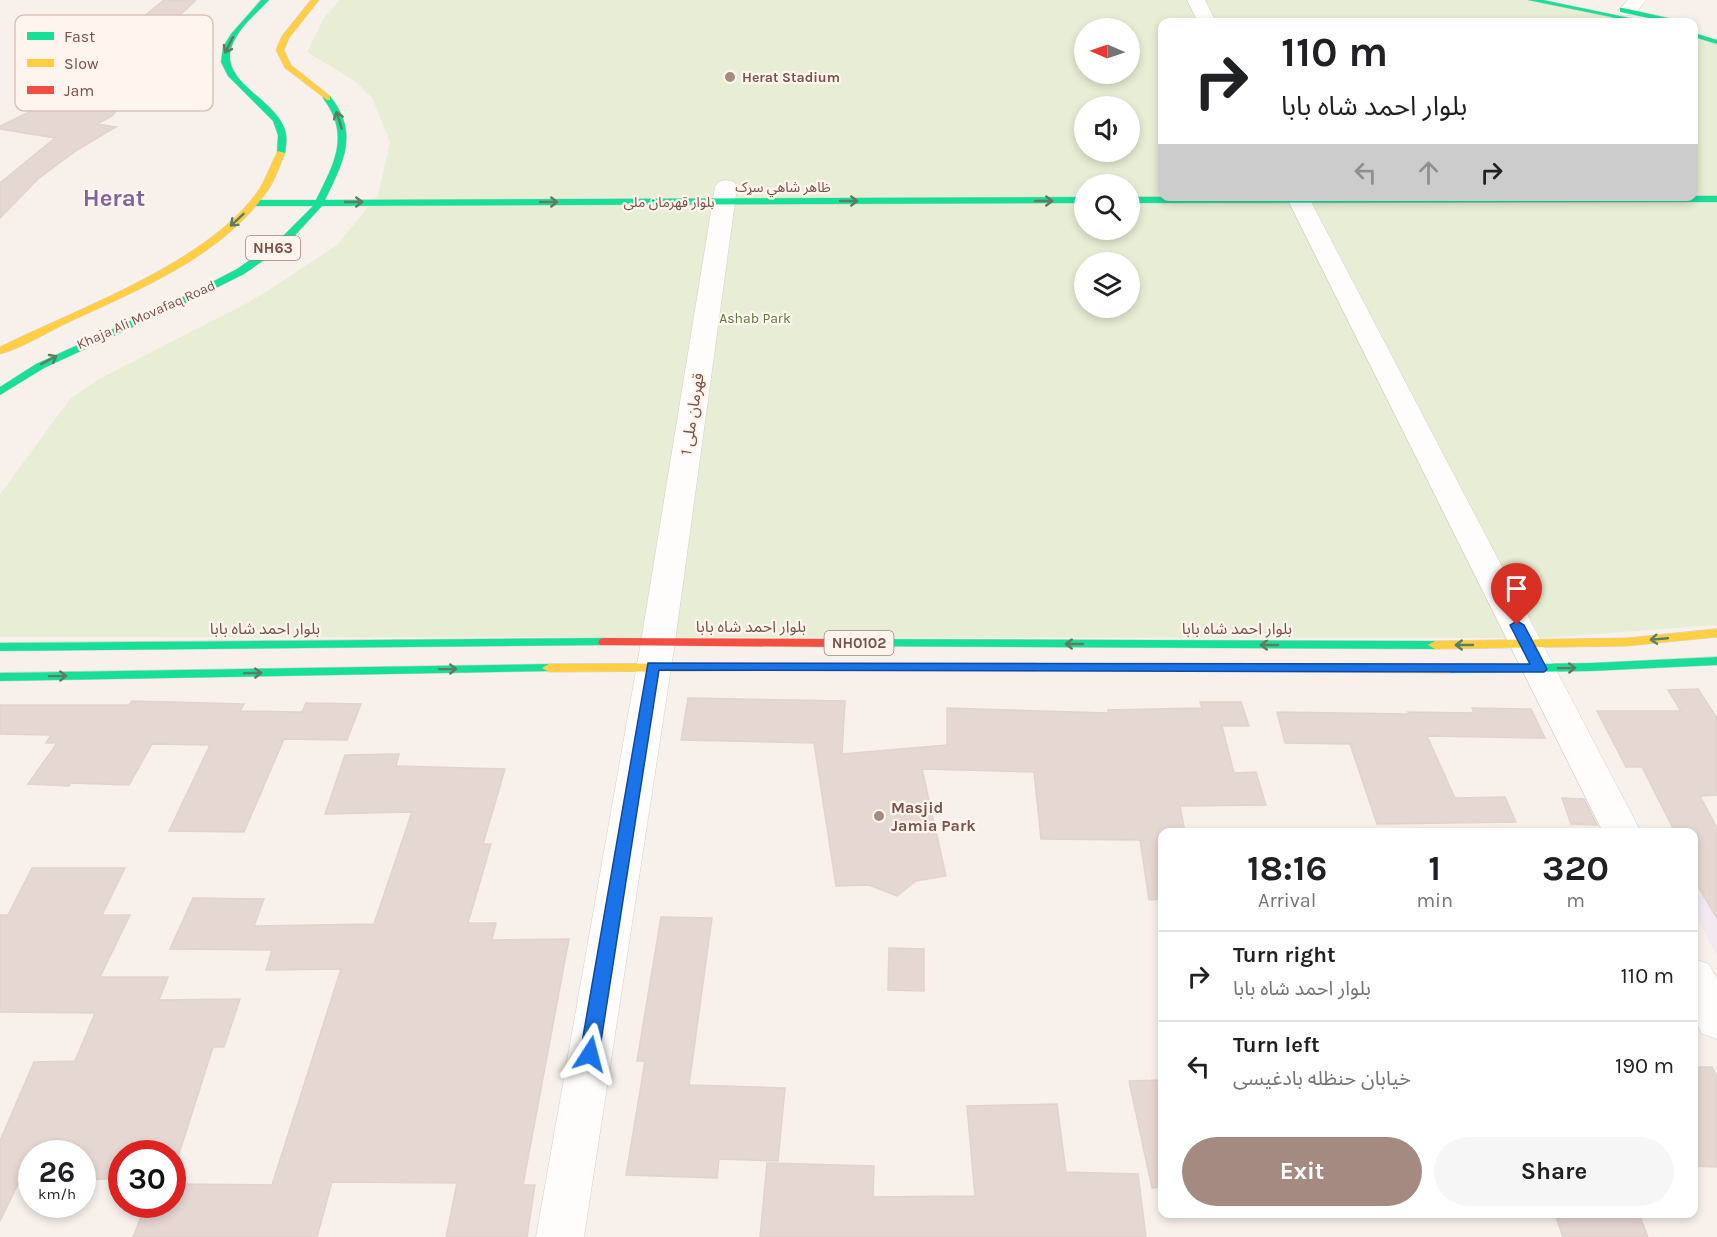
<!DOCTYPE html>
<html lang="en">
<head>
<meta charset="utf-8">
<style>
  :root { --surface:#fff; --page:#f6f6f6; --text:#202124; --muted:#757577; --line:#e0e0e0; --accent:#a58a82 }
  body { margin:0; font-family:Karla,"Noto Sans Arabic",sans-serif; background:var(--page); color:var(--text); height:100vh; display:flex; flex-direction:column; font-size:22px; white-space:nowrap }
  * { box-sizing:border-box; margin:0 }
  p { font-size:20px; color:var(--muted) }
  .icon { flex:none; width:33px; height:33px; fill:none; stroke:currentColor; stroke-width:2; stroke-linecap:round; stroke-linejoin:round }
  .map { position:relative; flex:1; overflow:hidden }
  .panel { position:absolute; left:1158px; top:828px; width:540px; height:390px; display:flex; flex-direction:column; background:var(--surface); border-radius:12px; box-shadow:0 3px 9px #0003 }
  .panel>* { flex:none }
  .top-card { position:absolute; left:1158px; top:18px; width:540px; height:183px; border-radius:12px; box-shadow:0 3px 9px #0003; background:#fff; color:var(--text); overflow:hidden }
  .needle { width:39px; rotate:272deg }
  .fabs { position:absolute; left:1074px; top:18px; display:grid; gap:12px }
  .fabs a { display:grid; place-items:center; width:66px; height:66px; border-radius:50%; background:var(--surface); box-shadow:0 3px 9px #0003; font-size:30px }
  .speed { position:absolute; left:18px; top:1140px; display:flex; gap:12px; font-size:30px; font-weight:700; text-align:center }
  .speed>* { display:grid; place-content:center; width:78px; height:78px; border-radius:50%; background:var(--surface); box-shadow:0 3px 9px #0003; line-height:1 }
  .speed small { font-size:15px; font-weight:400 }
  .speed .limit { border:9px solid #d22; background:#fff; color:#111 }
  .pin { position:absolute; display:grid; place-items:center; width:51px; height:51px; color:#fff; margin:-62px -26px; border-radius:50% 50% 50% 0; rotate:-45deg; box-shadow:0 0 6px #0007 }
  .pin .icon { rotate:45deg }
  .me { position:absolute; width:66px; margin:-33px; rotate:9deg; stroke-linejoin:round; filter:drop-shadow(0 0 4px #0008) }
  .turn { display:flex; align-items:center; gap:21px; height:126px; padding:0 24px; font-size:27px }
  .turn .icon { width:78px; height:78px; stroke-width:2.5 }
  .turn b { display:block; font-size:42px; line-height:51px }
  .lanes { display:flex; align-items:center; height:57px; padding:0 24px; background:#0003; justify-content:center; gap:30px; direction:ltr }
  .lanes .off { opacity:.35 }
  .eta { display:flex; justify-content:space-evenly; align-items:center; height:102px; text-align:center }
  .eta b { font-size:36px; font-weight:700; line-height:42px }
  .action { display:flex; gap:12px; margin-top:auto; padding:12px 24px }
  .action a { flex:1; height:69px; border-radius:36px; background:var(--accent); color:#fff; font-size:24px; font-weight:700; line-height:69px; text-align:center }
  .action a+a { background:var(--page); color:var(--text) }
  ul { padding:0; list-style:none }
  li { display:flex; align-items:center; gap:18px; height:90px; padding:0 24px; border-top:2px solid var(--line) }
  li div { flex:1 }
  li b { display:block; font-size:22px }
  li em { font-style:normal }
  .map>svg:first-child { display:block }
</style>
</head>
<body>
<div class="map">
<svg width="1717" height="1237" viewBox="0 0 1717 1237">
  <rect width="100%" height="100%" fill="#f8f1eb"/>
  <path fill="#f2e9f3" d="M1717,894V956L1694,911V896Z"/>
  <path fill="#e8eed5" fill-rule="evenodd" d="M340,0H1524L1637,22H1162V196H1694V38L1717,44V625L1543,638L0,637V494L70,399L97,380L249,302L286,279L337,245L378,195L390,142L372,98L356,82L307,52L324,18ZM1084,28H1130V74H1084ZM1084,106H1130V152H1084ZM1084,184H1130V230H1084ZM1084,262H1130V308H1084Z"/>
  <path fill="#e5d7d2" stroke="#e1d3cd" stroke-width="1.5" d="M164,0H196L179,16H186L163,36H180L112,116L97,124L116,127L77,150L38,179L0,218V183L55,138L0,129V126L111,73H58L84,48H105Z
    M1698,689L1717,718V795L1700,796L1717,828V918L1694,880V832H1675L1642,767H1626L1597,711H1681L1668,690Z
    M688,698L845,701L842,754L947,745V708L1109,713L1108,710L1202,708L1200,702H1241L1249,726H1222L1234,773L1256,772L1266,805L1180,806L1185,832H1162V899L1149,900L1140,840L1041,839L1034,772L922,769L946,876L916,881L897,896L869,885L836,886L814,743L681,740Z
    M132,701L244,704L240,711L302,712L306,703L361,704L347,740L284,739L244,832L169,831L210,745L152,744L129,785L71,783L69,786L28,784L57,743H46L51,735L0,734V705H129Z
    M1472,708L1531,709L1545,738L1427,736L1455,798L1505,797L1516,822L1377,824L1350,744L1285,743L1277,712L1409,714L1408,712L1474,713Z
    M399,754L396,766L505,769L483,844H491L468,923H496L492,940L569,939L523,1185H535L527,1237H446L457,1183L332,1182L317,1237H133L146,1204H172V1184L272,1185L341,969L266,970L272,950L170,949L193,898L264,899L254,926L374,924L412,812L325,814L345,755Z
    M1562,798L1584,799L1597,825L1571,824Z
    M32,868H125L102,915H130L100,977H168L159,1000L240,999L224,1047H213L179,1154H122V1178L82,1180V1154H32V1182H19L0,1221V1141L34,1062L75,1061L95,1013L0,1012V915H8Z
    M661,917L712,918L689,1085L785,1088L778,1161L719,1159L717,1178L626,1175L645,1061H637Z
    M889,948L924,949V991L888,990Z
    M1694,1067H1712L1717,1077V1167L1694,1166Z
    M1162,1080V1187L1152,1188L1129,1081Z
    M1057,1104L1066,1172L1138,1174L1146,1237H760L767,1163L874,1166L873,1197L975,1196L967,1106Z
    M1555,1214H1639L1648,1237H1563Z"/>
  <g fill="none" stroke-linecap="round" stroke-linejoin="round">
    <defs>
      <path id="street" d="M1187,0H1205L1216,22H1198Z
        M1628,0H1646C1639,10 1633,18 1621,15L1618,11Z
        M726,180L734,182L737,187L675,642L584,1237H536L641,642L715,187L718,182Z
        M1286,196H1308L1641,832H1603Z
        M1694,959L1709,964L1717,979V1039L1702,1034L1694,1018Z"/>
      <path id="fast" d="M261,0H269C257,13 243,24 235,39C211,82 279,97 286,134C287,140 286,147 285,153L281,156L277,153L278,135L273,121L228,76L221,62L223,47L231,34Z
        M1528,0H1543L1649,22H1636Z
        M1623,8L1677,20L1681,22H1669L1620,12V8Z
        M1694,33L1717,40V44L1694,37Z
        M324,96H330C360,134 343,162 325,200L1084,197V203L322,206L287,244L244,274L194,299L44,368L0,395V387L36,364L187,295L237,269L280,239L313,206H254L249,203L254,200H316C334,163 351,136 323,98Z
        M1717,196V202L1130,203V197Z
        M605,638L610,639L612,642L610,645L0,651V643Z
        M838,639L1435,641L1442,645L1435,649L833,646L831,643Z
        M1717,657V665L1591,671L1449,673L1442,669L1449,665L1591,663Z
        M549,664L554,665L556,668L554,671L0,681V673Z"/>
      <path id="slow" d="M311,0H319L289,38L284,50L291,65L330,96V100H327L285,68L276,50L282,36Z
        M278,151L285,153C280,165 275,180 268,190C223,256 140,289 71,321C49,331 23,348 0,354V347C78,308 211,262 260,188C267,177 271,163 278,151Z
        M1717,629V637L1627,646L1435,649L1428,645L1435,641L1627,638Z
        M868,663L875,667L873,670L549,672L542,668L549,664Z
        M1211,664L1449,665L1456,669L1449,673L1206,671L1204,668Z"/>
      <path id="jam" d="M605,638L838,639L845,643L838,647L600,645L598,642L600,639Z
        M868,663H1036L1043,667L1036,671L863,670L861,667Z"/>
    </defs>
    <use href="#street" stroke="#d7cdc8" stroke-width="1"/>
    <use href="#fast" stroke="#dacec9" stroke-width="1"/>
    <use href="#slow" stroke="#dacec9" stroke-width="1"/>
    <use href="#jam" stroke="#dacec9" stroke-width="1"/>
    <use href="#street" fill="#fefdfc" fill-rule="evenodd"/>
    <use href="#fast" fill="#16e098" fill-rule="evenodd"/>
    <use href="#slow" fill="#ffcf43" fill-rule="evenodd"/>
    <use href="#jam" fill="#f24e42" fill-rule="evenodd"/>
  </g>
  <defs><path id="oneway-shaft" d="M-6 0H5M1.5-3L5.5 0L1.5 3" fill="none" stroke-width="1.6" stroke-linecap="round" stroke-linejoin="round" transform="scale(1.5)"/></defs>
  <g stroke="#5b7d61">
    <use href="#oneway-shaft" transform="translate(229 45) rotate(117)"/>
    <use href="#oneway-shaft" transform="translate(339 120) rotate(-108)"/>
    <use href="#oneway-shaft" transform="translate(849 201)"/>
    <use href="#oneway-shaft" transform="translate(1044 201)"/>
    <use href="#oneway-shaft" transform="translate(354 202)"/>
    <use href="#oneway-shaft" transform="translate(549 202)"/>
    <use href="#oneway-shaft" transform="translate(237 220) rotate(137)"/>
    <use href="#oneway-shaft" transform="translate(49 360) rotate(-28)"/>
    <use href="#oneway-shaft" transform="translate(1659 639) rotate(175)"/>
    <use href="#oneway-shaft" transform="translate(1074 644) rotate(-180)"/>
    <use href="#oneway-shaft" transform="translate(1269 645) rotate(-180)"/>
    <use href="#oneway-shaft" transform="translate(1464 645) rotate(-180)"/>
    <use href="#oneway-shaft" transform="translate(1567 668) rotate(-1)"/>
    <use href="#oneway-shaft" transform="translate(448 669) rotate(-1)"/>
    <use href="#oneway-shaft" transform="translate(253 673) rotate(-1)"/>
    <use href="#oneway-shaft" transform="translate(58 676) rotate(-1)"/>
  </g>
  <path fill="#1a73e8" stroke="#114b97" stroke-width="1.5" d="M1517,621L1524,625L1547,669L1544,672L659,670L599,1054L596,1059L590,1062L583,1059L580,1054L648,663L1530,664L1510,625Z"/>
  <g fill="#a58a82" stroke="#fff5ee" stroke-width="2">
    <circle cx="730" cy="77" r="6"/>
    <circle cx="879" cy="816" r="6"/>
  </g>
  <g text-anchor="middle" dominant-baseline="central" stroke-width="4.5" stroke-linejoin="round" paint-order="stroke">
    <g font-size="14" font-weight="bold" fill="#795249" stroke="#fff5ee" text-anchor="start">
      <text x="742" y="77">Herat Stadium</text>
    </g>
    <g font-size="14" fill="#795249" stroke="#fff5ee">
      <text x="783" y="187">ظاهر شاهي سړک</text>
      <text x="669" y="202">بلوار قهرمان ملی</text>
      <text transform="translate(146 315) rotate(-24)">Khaja Ali Movafaq Road</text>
    </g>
    <g font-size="14" fill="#59793d" stroke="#fff5ee">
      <text x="755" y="318">Ashab Park</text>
    </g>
    <g fill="#fff5ee" stroke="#a1837a" stroke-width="1.5">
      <rect x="246" y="236" width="54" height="24" rx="4.5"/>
      <rect x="824.5" y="631" width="69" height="24" rx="4.5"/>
    </g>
    <g font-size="15" font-weight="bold" fill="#795249">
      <text x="273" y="248">NH63</text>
      <text x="859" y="643">NH0102</text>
    </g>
    <g font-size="16" fill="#795249" stroke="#fff5ee">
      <text transform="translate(692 414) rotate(-81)">قهرمان ملی 1</text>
      <text x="751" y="626">بلوار احمد شاه بابا</text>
      <text x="265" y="628">بلوار احمد شاه بابا</text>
      <text x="1237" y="628">بلوار احمد شاه بابا</text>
    </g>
    <g font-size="16" font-weight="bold" fill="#795249" stroke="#fff5ee" text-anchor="start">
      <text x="891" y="807">Masjid<tspan x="891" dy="18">Jamia Park</tspan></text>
    </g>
    <g font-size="24" font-weight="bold" fill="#80659c" stroke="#fff5ee">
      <text x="114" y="198">Herat</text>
    </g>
  </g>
  <rect x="15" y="15" width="198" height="96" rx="9" fill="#fff5ee" stroke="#d7c4bc" stroke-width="1.5"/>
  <rect x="27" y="32" width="27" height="8" fill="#16e098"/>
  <rect x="27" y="59" width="27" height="8" fill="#ffcf43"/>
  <rect x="27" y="86" width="27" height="8" fill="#f24e42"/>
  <g font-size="16" fill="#795249">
    <text x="64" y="42">Fast</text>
    <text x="64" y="69">Slow</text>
    <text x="64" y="96">Jam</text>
  </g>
</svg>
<div class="fabs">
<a><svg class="needle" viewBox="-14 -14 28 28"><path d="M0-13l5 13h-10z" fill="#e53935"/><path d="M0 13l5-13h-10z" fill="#757577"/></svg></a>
<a><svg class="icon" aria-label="sound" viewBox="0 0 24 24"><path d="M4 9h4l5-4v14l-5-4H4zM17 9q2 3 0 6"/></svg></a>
<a><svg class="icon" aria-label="search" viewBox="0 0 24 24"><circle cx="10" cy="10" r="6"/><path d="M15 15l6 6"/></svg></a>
<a><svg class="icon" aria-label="layers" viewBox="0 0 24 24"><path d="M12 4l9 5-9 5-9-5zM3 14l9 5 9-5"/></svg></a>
</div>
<div class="speed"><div>26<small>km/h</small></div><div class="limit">30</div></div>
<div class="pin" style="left:1517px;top:625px;background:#d93025"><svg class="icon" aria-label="arrive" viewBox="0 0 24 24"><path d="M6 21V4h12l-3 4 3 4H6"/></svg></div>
<svg class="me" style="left:590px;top:1054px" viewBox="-20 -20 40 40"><path d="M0-17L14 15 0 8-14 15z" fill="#1a73e8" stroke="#fff" stroke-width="4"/></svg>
<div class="top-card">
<div class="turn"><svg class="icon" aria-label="right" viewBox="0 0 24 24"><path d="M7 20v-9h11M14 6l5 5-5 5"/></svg><div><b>110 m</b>بلوار احمد شاه بابا</div></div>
<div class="lanes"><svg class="icon off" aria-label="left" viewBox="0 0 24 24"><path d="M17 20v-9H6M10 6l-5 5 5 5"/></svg><svg class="icon off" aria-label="ahead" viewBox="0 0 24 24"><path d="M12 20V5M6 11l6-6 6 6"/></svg><svg class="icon" aria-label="right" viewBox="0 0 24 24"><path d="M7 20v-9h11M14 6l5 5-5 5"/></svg></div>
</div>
<section class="panel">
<div class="eta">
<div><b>18:16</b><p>Arrival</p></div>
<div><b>1</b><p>min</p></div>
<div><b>320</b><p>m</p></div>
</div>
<ul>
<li><svg class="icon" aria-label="right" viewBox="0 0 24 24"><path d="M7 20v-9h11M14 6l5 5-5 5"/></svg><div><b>Turn right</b><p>بلوار احمد شاه بابا</p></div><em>110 m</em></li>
<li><svg class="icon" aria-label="left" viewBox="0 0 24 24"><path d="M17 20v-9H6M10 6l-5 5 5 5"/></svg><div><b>Turn left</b><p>خیابان حنظله بادغیسی</p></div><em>190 m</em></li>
</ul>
<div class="action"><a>Exit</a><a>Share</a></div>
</section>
</div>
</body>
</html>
